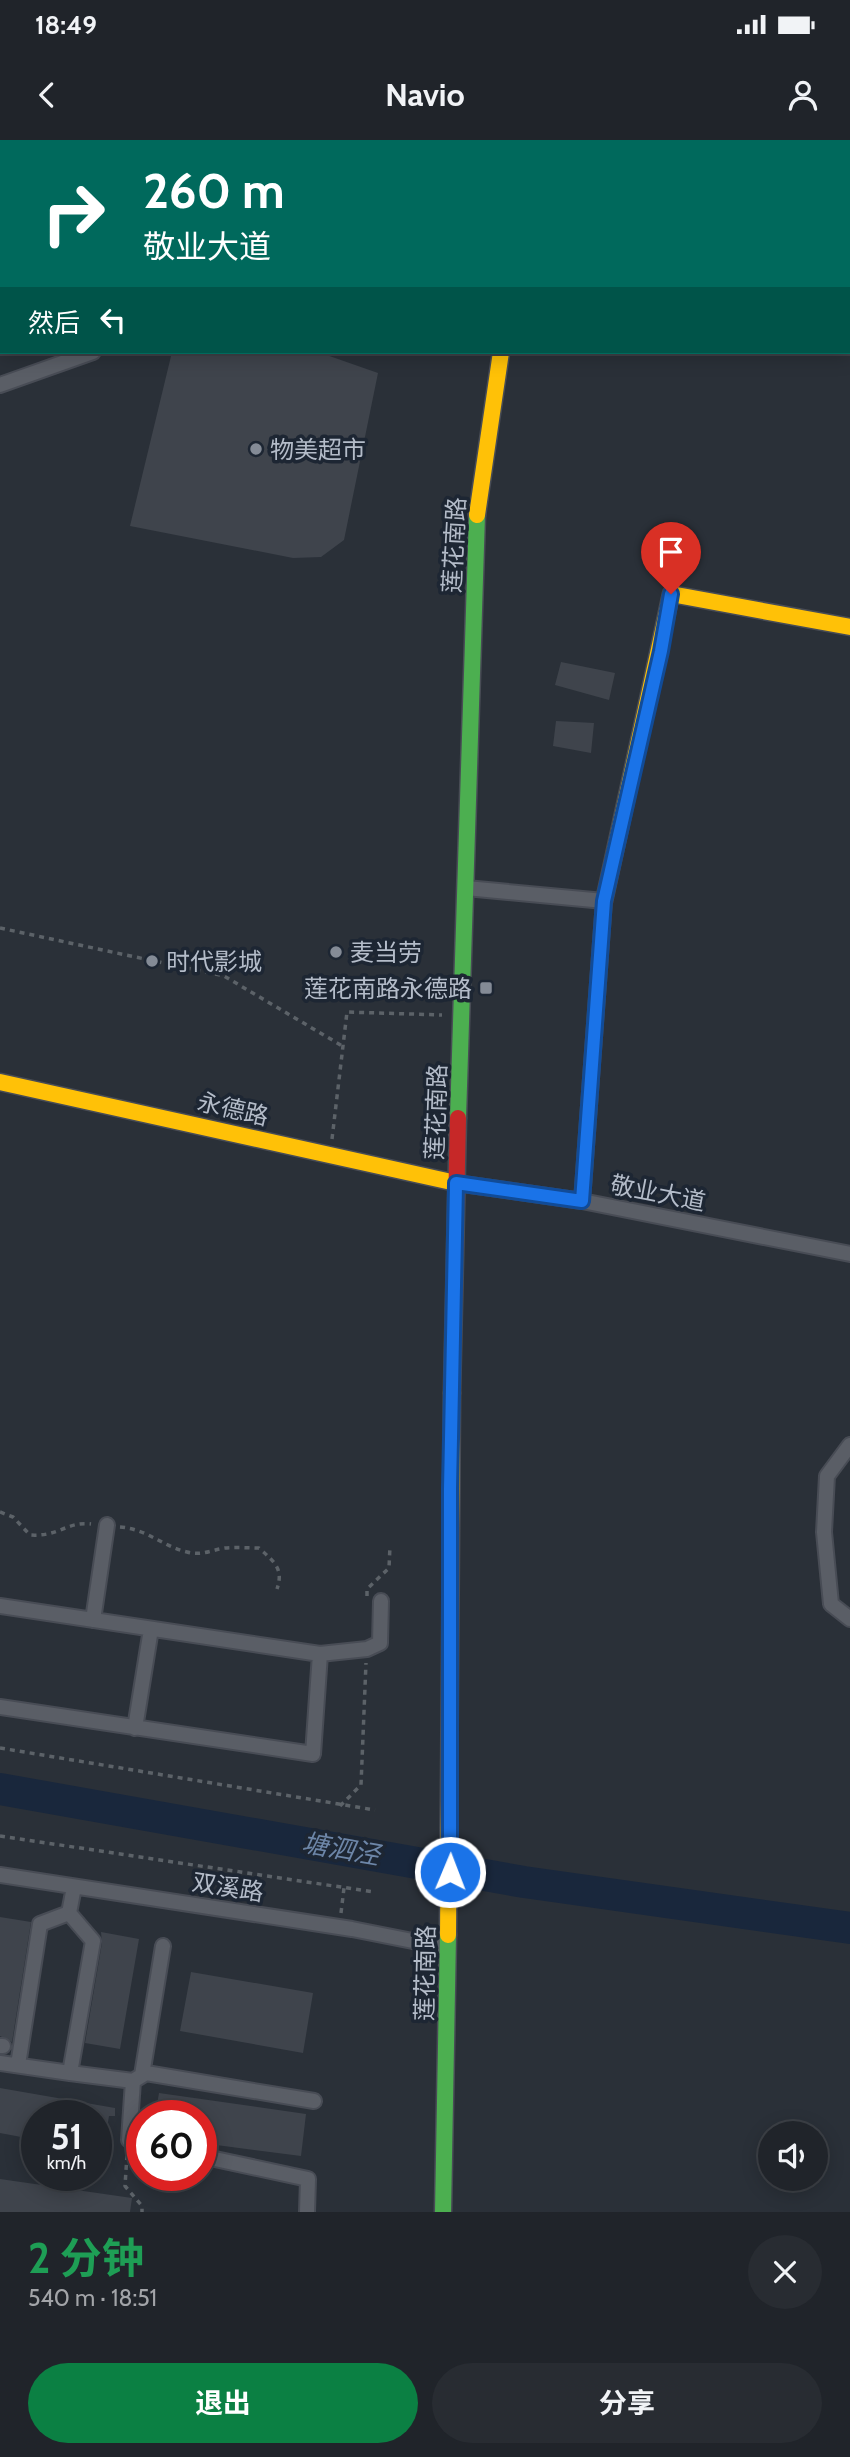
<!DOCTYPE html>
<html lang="zh">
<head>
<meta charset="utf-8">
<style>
  :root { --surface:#20242a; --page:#282c32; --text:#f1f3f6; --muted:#a2a4a8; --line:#3d4147; --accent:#0b8043 }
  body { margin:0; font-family:Cabin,"Noto Sans SC",sans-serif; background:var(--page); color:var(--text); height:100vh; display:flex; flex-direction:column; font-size:26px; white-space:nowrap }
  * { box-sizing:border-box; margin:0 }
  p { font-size:23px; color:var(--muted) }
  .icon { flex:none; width:38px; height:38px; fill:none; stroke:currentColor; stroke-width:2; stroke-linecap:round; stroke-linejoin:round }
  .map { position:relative; height:2072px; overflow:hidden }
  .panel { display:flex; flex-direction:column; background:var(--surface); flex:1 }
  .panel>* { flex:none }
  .hud { position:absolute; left:0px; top:0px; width:850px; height:214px; box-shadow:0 4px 18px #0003,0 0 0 2px var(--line); background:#00695c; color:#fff; overflow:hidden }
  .fabs { position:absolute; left:758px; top:1981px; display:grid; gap:14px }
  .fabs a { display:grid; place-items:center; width:70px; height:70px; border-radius:50%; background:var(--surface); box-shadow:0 4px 18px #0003,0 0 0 2px var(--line); font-size:35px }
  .speed { position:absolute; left:21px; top:1960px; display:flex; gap:14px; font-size:35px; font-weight:700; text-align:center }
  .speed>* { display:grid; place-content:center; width:91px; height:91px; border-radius:50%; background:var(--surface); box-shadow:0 4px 18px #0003,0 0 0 2px var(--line); line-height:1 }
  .speed small { font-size:18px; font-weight:400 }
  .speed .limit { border:10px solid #d22; background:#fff; color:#111 }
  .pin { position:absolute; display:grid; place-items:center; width:60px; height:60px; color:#fff; margin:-72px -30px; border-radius:50% 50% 50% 0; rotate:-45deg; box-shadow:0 0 7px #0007 }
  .pin .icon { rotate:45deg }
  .me { position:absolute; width:77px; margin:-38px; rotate:1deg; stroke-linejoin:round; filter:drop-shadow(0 0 5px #0008) }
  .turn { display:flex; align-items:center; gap:24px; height:147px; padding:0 28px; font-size:32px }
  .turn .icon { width:91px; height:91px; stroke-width:2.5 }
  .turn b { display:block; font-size:49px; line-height:60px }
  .then { display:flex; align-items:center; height:66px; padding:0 28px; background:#0003; gap:14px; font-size:26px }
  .round { display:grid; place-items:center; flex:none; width:74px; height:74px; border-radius:37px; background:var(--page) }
  .head { display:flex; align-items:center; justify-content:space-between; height:119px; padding:0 28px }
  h1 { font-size:42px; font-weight:700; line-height:52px; color:#1e9e55 }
  .button { display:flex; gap:14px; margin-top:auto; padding:14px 28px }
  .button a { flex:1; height:80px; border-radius:42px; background:var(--accent); color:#fff; font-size:28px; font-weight:700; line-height:80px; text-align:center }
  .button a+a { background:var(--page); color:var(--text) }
  .status { display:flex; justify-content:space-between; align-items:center; height:49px; padding:0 35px; background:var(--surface); direction:ltr }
  .status svg { height:19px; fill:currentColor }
  header { display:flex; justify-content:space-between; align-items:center; height:91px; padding:0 28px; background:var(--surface); font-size:32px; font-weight:700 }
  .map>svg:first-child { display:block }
</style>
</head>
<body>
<div class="status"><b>18:49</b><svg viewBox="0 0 49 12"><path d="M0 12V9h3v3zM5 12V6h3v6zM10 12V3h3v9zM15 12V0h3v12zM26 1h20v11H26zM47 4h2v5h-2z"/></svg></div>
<header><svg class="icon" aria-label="back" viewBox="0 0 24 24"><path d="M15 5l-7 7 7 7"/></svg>Navio<svg class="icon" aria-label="person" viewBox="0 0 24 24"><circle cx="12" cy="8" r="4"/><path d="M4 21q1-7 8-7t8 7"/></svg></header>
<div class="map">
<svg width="850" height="2072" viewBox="0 0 850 2072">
  <rect width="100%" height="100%" fill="#2a3038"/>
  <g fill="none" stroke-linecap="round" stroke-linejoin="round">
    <path stroke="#19273c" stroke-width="32" d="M0,1649L524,1742L850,1788"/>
  </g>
  <path fill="#3f444c" d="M172,212H318L378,233L344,400L321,417L293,418L130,386Z
    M561,522L615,533L609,560L555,545Z
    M556,581L594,583L591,613L553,606Z
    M0,1777L31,1782L12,1902L0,1896Z
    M101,1792L139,1799L120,1909L85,1903L102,1803Z
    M191,1832L313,1853L303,1913L180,1891Z
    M0,1948L115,1968V1976H109L104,2007L96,2006V1976H37V2000L0,1993Z
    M159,1953L306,1974L301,2016L201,2003V1976H155Z
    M0,2039L132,2058L130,2072H0Z"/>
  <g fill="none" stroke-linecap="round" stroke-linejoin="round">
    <defs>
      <path id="street" d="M849,161L850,162
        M0,245L93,212
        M466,748L604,761L582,1061
        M456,1043L582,1061L850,1114
        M850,1305L827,1336L824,1392L831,1464L850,1479
        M0,1466L320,1514L367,1509L380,1503L381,1461
        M93,1480L107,1385
        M0,1567L313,1614L320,1514
        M135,1588L151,1489
        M0,1735L352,1789L448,1808
        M74,1747L69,1773L93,1801L70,1933L133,1941L129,2000L142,2003
        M0,1906H3
        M0,1923L70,1933
        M18,1925L40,1784L69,1773
        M142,1935L163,1806
        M133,1941L146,1933L314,1961
        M201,2016L308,2039L307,2072"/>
      <path id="fast" d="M549,2L550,0
        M458,978L477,375
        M443,2072L448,1795"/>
      <path id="slow" d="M477,375L501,212
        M604,761L671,454L850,487
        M0,942L456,1043
        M448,1795L452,1253"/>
      <path id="jam" d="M452,1253L458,978"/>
    </defs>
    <use href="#street" stroke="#484c55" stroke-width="18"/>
    <use href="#fast" stroke="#484c55" stroke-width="19"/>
    <use href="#slow" stroke="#484c55" stroke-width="19"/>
    <use href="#jam" stroke="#484c55" stroke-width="19"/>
    <path stroke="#5c6268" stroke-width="3.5" stroke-dasharray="5 5" stroke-linecap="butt" d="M0,788L224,836L344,907
      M332,999L347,872L442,875
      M0,1372L13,1377L30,1395C59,1397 67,1381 91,1384
      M120,1387C147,1389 162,1406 187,1412C202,1416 211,1410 225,1408C236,1407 248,1408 259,1408C274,1422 284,1428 277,1449
      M367,1456V1449L389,1428L390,1406
      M0,1608L375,1670
      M340,1666L361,1645L366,1523
      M0,1696L374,1752
      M341,1773L344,1748
      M127,2015L125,2046L142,2066V2072"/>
    <use href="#street" stroke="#5a5e66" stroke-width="14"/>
    <use href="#fast" stroke="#4caf50" stroke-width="16"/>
    <use href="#slow" stroke="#ffc107" stroke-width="16"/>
    <use href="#jam" stroke="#c62828" stroke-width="16"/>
    <path stroke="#595d64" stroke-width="5" stroke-dasharray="7 7" stroke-linecap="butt" d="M658,0L667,2
      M290,2L307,0
      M849,38L850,39
      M0,61L2,60"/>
  </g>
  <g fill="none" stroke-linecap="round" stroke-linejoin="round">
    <defs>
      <path id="route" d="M450,1732V1349L456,1045V1043L582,1061L604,761L661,511L671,454"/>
    </defs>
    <use href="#route" stroke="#114b97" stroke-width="18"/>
    <use href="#route" stroke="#1a73e8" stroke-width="12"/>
  </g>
  <g fill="#848b96" stroke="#1d2633" stroke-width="2.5">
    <circle cx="256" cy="309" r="7"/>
    <circle cx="336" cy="812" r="7"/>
    <circle cx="152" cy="821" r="7"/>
    <rect x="479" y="841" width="14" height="14" rx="3.5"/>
  </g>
  <g text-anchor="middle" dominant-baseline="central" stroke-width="7" stroke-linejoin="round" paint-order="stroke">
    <g font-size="24" fill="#b4bcc9" stroke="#1d2633" text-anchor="start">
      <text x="270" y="309">物美超市</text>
      <text x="350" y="812">麦当劳</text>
      <text x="166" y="821">时代影城</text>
      <text x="472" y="848" text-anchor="end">莲花南路永德路</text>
    </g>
    <g font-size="24" fill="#b4bcc9" stroke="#1d2633">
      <text transform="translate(454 405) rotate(-87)">莲花南路</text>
      <text transform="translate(233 969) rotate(13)">永德路</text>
      <text transform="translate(436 972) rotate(-88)">莲花南路</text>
      <text transform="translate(658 1053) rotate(11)">敬业大道</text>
      <text transform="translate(228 1747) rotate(9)">双溪路</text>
      <text transform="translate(425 1833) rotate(-89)">莲花南路</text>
    </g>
    <g font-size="26" font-style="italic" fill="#6d86a8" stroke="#1d2633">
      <text transform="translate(341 1709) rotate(10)">塘泗泾</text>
    </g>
  </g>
</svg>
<div class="fabs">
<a><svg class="icon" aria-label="sound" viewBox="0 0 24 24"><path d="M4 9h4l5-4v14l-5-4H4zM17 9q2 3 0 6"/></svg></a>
</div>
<div class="speed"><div>51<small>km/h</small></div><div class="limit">60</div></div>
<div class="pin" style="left:671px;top:454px;background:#d93025"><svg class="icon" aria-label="arrive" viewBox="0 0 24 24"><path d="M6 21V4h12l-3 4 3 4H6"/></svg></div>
<svg class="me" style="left:450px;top:1732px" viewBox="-20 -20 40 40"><circle r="17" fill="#1a73e8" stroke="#fff" stroke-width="3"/><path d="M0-11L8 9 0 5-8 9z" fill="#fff"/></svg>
<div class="hud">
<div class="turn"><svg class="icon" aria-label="right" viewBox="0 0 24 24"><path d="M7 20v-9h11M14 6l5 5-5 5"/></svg><div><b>260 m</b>敬业大道</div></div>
<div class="then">然后<svg class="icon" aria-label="left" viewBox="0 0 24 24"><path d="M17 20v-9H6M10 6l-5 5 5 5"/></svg></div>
</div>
</div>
<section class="panel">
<div class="head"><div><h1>2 分钟</h1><p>540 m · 18:51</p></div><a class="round"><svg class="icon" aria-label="close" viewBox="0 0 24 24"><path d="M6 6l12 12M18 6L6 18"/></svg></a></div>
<div class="button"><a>退出</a><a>分享</a></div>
</section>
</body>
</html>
